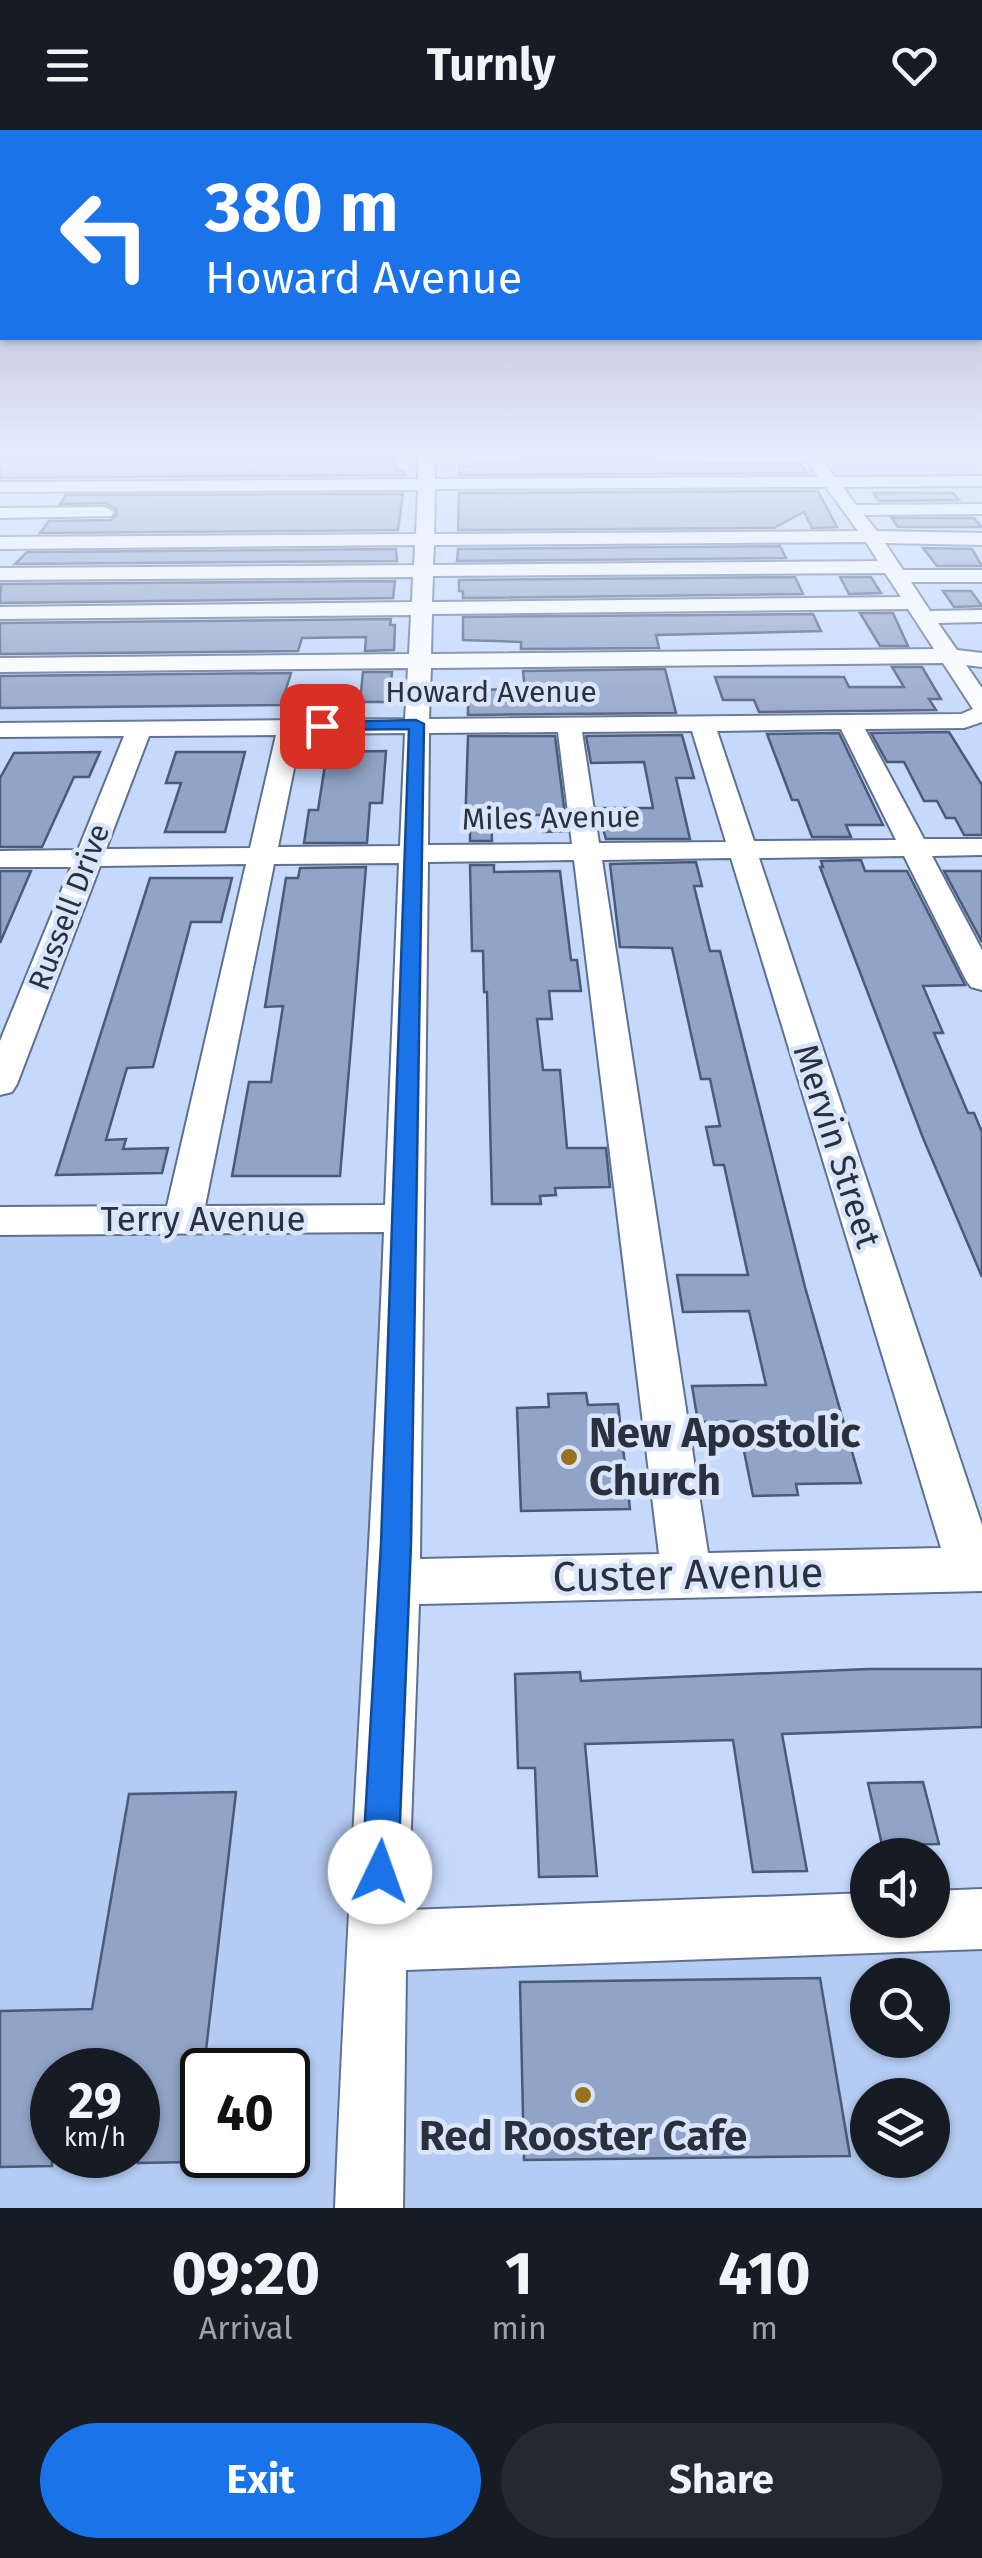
<!DOCTYPE html>
<html lang="en">
<head>
<meta charset="utf-8">
<style>
  :root { --surface:#171b24; --page:#242831; --text:#f1f3f6; --muted:#9ea1a6; --accent:#1a73e8 }
  body { margin:0; font-family:"Fira Sans",sans-serif; background:var(--page); color:var(--text); height:100vh; display:flex; flex-direction:column; font-size:38px; white-space:nowrap }
  * { box-sizing:border-box; margin:0 }
  p { font-size:32px; color:var(--muted) }
  .icon { flex:none; width:55px; height:55px; fill:none; stroke:currentColor; stroke-width:2; stroke-linecap:round; stroke-linejoin:round }
  .map { position:relative; height:2078px; overflow:hidden }
  .drawer { display:flex; flex-direction:column; background:var(--surface); flex:1 }
  .drawer>* { flex:none }
  .guide { position:absolute; left:0px; top:0px; width:982px; height:210px; box-shadow:0 2px 8px #0004; background:#1a73e8; color:#fff; overflow:hidden }
  .tools { position:absolute; left:850px; top:1708px; display:grid; gap:20px }
  .tools a { display:grid; place-items:center; width:100px; height:100px; border-radius:50%; background:var(--surface); box-shadow:0 2px 8px #0004; font-size:50px }
  .speed { position:absolute; left:30px; top:1918px; display:flex; gap:20px; font-size:50px; font-weight:700; text-align:center }
  .speed>* { display:grid; place-content:center; width:130px; height:130px; border-radius:50%; background:var(--surface); box-shadow:0 2px 8px #0004; line-height:1 }
  .speed small { font-size:25px; font-weight:400 }
  .speed .limit { border:5px solid #111; border-radius:15px; background:#fff; color:#111 }
  .pin { position:absolute; display:grid; place-items:center; width:85px; height:85px; color:#fff; margin:-42px; border-radius:20px; box-shadow:0 5px 15px #0006 }
  .me { position:absolute; width:110px; margin:-55px; rotate:3deg; stroke-linejoin:round; filter:drop-shadow(0 0 8px #0008) }
  .turn { display:flex; align-items:center; gap:35px; height:210px; padding:0 40px; font-size:45px }
  .turn .icon { width:130px; height:130px; stroke-width:2.5 }
  .turn b { display:block; font-size:70px; line-height:85px }
  .eta { display:flex; justify-content:space-evenly; align-items:center; height:170px; text-align:center }
  .eta b { font-size:60px; font-weight:700; line-height:70px }
  .primary-button { display:flex; gap:20px; margin-top:auto; padding:20px 40px }
  .primary-button a { flex:1; height:115px; border-radius:60px; background:var(--accent); color:#fff; font-size:40px; font-weight:700; line-height:115px; text-align:center }
  .primary-button a+a { background:var(--page); color:var(--text) }
  header { display:flex; justify-content:space-between; align-items:center; height:130px; padding:0 40px; background:var(--surface); font-size:45px; font-weight:700 }
  .map>svg:first-child { display:block }
</style>
</head>
<body>
<header><svg class="icon" aria-label="menu" viewBox="0 0 24 24"><path d="M4 6h16M4 12h16M4 18h16"/></svg>Turnly<svg class="icon" aria-label="heart" viewBox="0 0 24 24"><path d="M12 20l-8-8c-3-5 5-10 8-4 3-6 11-1 8 4z"/></svg></header>
<div class="map">
<svg width="982" height="2078" viewBox="0 0 982 2078">
  <rect width="100%" height="100%" fill="#c5d9fd"/>
  <path fill="#b4cbf3" fill-rule="evenodd" d="M0,322H808L812,327L0,333Z
    M406,1088L376,1811L982,1789V2078H0V1091ZM868,1845H932V1910H868ZM52,1940H138V2025H52ZM202,1940H288V2025H202ZM868,1965H932V2030H868Z"/>
  <path fill="#91a3c6" stroke="#4a5a79" stroke-width="2.5" d="M7,322H367L394,324L396,341H405V345L0,348V330Z
    M518,322H654L656,330L696,331L698,334H801L807,343L459,345V336H473V332L519,331Z
    M818,361L837,397L812,398L804,382L774,398L458,400L459,363Z
    M873,363H953L959,370L879,371Z
    M403,364L398,400L40,403L49,391L111,390L117,384L116,379L105,373L60,374L66,365Z
    M892,388H974L982,397H898Z
    M780,416L786,428L457,431L458,419Z
    M923,418L972,419L982,436H937Z
    M396,419L397,431L15,434L27,422Z
    M795,447L803,464L463,468V461H459V450Z
    M840,447H871L881,463L849,464Z
    M395,451L393,468L0,473L1,454Z
    M943,461H971L982,476L954,477Z
    M860,483H893L908,516H880Z
    M813,484L821,501L656,505L659,518L521,519V512L463,510V487Z
    M391,489L390,495H395L394,520L365,521L366,507L302,508L298,521L0,524V493Z
    M892,537H922L941,569H929L936,580L759,582L754,570H723L715,547H844L849,557H904Z
    M665,539L676,583L468,585V560L525,559L523,541Z
    M363,542H392L389,572H360Z
    M291,543L281,575L0,578V546Z
    M949,602L982,655V705H964L955,688H946L937,671H924L904,632H887L871,603Z
    M839,603L883,695H846L851,707H812L798,670H792L767,604Z
    M682,605L694,648H676L690,709H606L597,678H653L644,632L591,633L586,606Z
    M468,606H555L567,701L543,702L542,685H491L492,711H470V700H465Z
    M386,621L382,673H370L367,713H304L309,680H318L327,622Z
    M100,622L89,647H74L42,717H0V648L14,623Z
    M176,622H245L225,702H165L181,653H166Z
    M861,730L865,741H907L965,855L923,856L943,903H934L968,983H974L982,1002V1147L923,1008L820,737H823L821,731Z
    M696,732L702,756H694L710,821H720L805,1157L861,1353L796,1354L798,1365L753,1366L738,1291L698,1292L692,1256L766,1255L749,1181L683,1182L677,1145H748L724,1035H714L706,997L720,996L710,949H701L672,818L620,817L610,734Z
    M470,735H494V742L560,741L571,830H577L581,861H549L552,889H537L543,940H560L567,1018H606L610,1057L555,1058L556,1065L540,1066L541,1074H492L487,862H484L483,821H472Z
    M366,737L340,1046H232L249,952H271L283,876L265,877L286,748H298L300,738Z
    M0,741H31L0,813Z
    M944,741H982V812Z
    M150,748H232L221,792H191L153,937L127,938L106,1010L126,1009L123,1019L168,1018L162,1043L56,1045Z
    M586,1263L588,1275L618,1274L630,1379L521,1381L517,1278L549,1277L548,1264Z
    M868,1539H982V1597L782,1604L807,1741L753,1742L733,1610L585,1614L597,1746L539,1747L535,1638H518L515,1544L580,1542L581,1551Z
    M923,1652L939,1714L882,1715L868,1653Z
    M236,1662L193,2032L138,2033V1940H52V2036L0,2037V1881L92,1879L129,1664Z
    M820,1848L850,2026L524,2030L520,1852Z"/>
  <g fill="none" stroke-linecap="round" stroke-linejoin="round">
    <defs>
      <path id="minor" d="M413,322H429L434,330L435,349L818,347L800,322H816L835,347L982,346V356L843,357L856,375L982,374V384L864,385L877,401L982,403V415L885,413L903,440H982V452H911L930,481L982,480V492L938,493L957,520L982,523V537L966,535L982,558V592L964,598L865,599L924,709H982V725L932,726L982,820V860L971,857L966,850L904,726L759,728L982,1395V1461L419,1474L408,1780L868,1763V1790H932V1761L982,1759V1819L406,1840L403,2078H335C348,1752 371,1427 384,1102L0,1105V1077L167,1076L246,734L100,736L17,954L12,962L0,965V911L71,737H0V721L78,720L124,606L0,607V593L405,589L408,538L0,542V528L409,524L411,485L0,489V477L412,472L413,447L0,450V438L414,435L415,415L0,419V407L416,404L418,360L0,362V352L418,349V330ZM826,357L858,401L434,404L435,359ZM866,412L878,431L433,435L434,415ZM885,443L901,467L432,472L433,446ZM908,479L934,519L431,524L432,484ZM943,533L973,579L961,584L429,589L431,538ZM841,599L896,710L754,711L717,601ZM692,601L726,712L599,713L582,602ZM558,602L572,714L428,715L429,603ZM405,603L400,716L278,717L301,604ZM276,605L250,718L106,719L149,606ZM731,728L941,1418L708,1423L602,730ZM574,730L659,1424L420,1429L428,732ZM399,733L385,1075L205,1076L274,734Z
        M105,377L114,382L111,386L0,388V378Z"/>
    </defs>
    <use href="#minor" stroke="#5f7090" stroke-width="4"/>
    <use href="#minor" fill="#fff" fill-rule="evenodd"/>
  </g>
  <linearGradient id="sky" x2="0" y2="1"><stop stop-color="#a196b4"/><stop offset="0.53" stop-color="#e5eefe"/><stop offset="1" stop-color="#e5eefe" stop-opacity="0"/></linearGradient>
  <rect width="982" height="613" fill="url(#sky)"/>
  <path fill="#1a73e8" stroke="#114b97" stroke-width="2.5" d="M416,590L424,594L411,1414L398,1742L392,1755L380,1760L367,1755L362,1742L381,1414L409,599L322,600L314,596L322,592Z"/>
  <g fill="#98721d" stroke="#dae5fc" stroke-width="4">
    <circle cx="569" cy="1327" r="10"/>
    <circle cx="583" cy="1965" r="10"/>
  </g>
  <g text-anchor="middle" dominant-baseline="central" stroke-width="9" stroke-linejoin="round" paint-order="stroke">
    <g font-size="30" fill="#29303e" stroke="#dae5fc">
      <text x="491" y="562">Howard Avenue</text>
      <text transform="translate(551 688) rotate(-1)">Miles Avenue</text>
      <text transform="translate(69 777) rotate(-69)">Russell Drive</text>
    </g>
    <g font-size="35" fill="#29303e" stroke="#dae5fc">
      <text transform="translate(837 1016) rotate(72)">Mervin Street</text>
      <text x="203" y="1089">Terry Avenue</text>
    </g>
    <g font-size="42" font-weight="bold" fill="#29303e" stroke="#dae5fc" text-anchor="start">
      <text x="589" y="1303">New Apostolic<tspan x="589" dy="48">Church</tspan></text>
      <text x="583" y="2006" text-anchor="middle">Red Rooster Cafe</text>
    </g>
    <g font-size="42" fill="#29303e" stroke="#dae5fc">
      <text transform="translate(688 1445) rotate(-1)">Custer Avenue</text>
    </g>
  </g>
</svg>
<div class="tools">
<a><svg class="icon" aria-label="sound" viewBox="0 0 24 24"><path d="M4 9h4l5-4v14l-5-4H4zM17 9q2 3 0 6"/></svg></a>
<a><svg class="icon" aria-label="search" viewBox="0 0 24 24"><circle cx="10" cy="10" r="6"/><path d="M15 15l6 6"/></svg></a>
<a><svg class="icon" aria-label="layers" viewBox="0 0 24 24"><path d="M12 4l9 5-9 5-9-5zM3 14l9 5 9-5"/></svg></a>
</div>
<div class="speed"><div>29<small>km/h</small></div><div class="limit">40</div></div>
<div class="pin" style="left:322px;top:596px;background:#d93025"><svg class="icon" aria-label="arrive" viewBox="0 0 24 24"><path d="M6 21V4h12l-3 4 3 4H6"/></svg></div>
<svg class="me" style="left:380px;top:1742px" viewBox="-20 -20 40 40"><circle r="19" fill="#fff"/><path d="M0-13L10 11 0 6-10 11z" fill="#1a73e8"/></svg>
<div class="guide">
<div class="turn"><svg class="icon" aria-label="left" viewBox="0 0 24 24"><path d="M17 20v-9H6M10 6l-5 5 5 5"/></svg><div><b>380 m</b>Howard Avenue</div></div>
</div>
</div>
<section class="drawer">
<div class="eta">
<div><b>09:20</b><p>Arrival</p></div>
<div><b>1</b><p>min</p></div>
<div><b>410</b><p>m</p></div>
</div>
<div class="primary-button"><a>Exit</a><a>Share</a></div>
</section>
</body>
</html>
